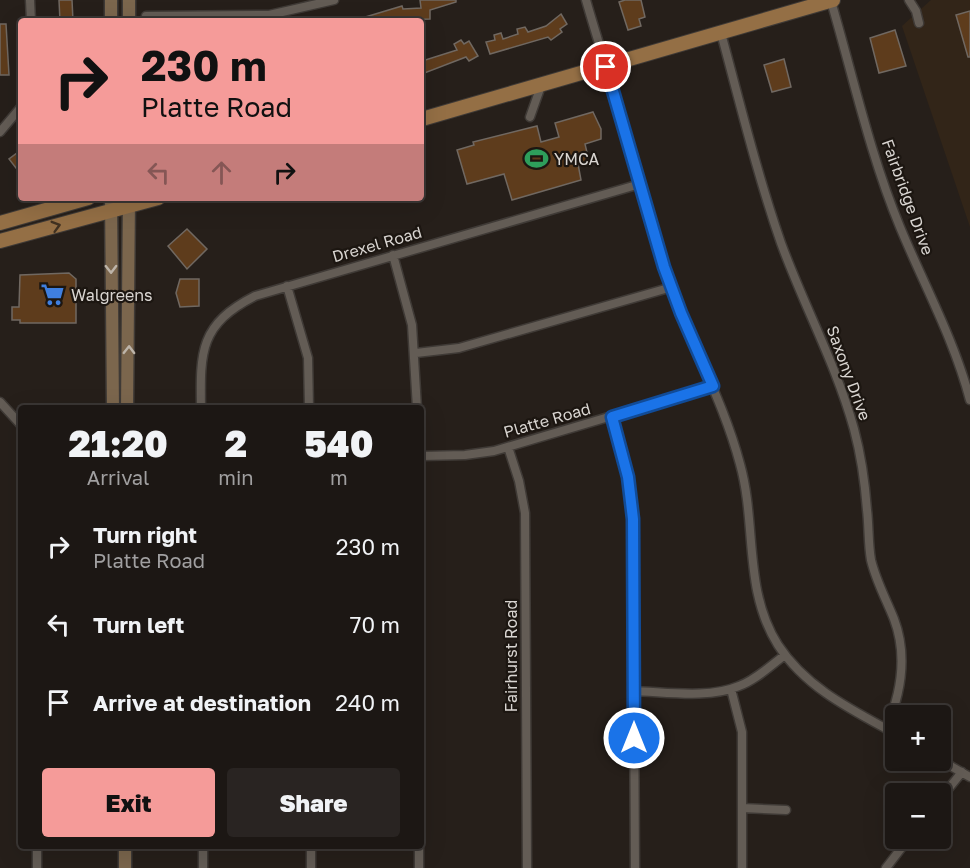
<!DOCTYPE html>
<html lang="en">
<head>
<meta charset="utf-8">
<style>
  :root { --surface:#1c1714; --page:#292422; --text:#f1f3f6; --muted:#a09fa0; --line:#3a3634; --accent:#f59b99 }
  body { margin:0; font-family:"Golos Text",sans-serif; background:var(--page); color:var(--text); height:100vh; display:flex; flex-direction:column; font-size:22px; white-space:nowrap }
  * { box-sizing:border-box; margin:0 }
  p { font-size:20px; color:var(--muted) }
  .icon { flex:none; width:33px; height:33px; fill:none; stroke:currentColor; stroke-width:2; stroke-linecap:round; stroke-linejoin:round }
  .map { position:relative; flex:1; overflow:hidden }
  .drawer { position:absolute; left:18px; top:405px; width:406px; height:444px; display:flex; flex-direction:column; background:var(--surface); border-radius:6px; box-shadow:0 6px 24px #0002,0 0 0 2px var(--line) }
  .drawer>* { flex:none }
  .banner { position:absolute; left:18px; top:18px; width:406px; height:183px; border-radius:6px; box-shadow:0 6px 24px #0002,0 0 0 2px var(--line); background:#f59b99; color:#111; overflow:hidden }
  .fabs { position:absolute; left:885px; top:705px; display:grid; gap:12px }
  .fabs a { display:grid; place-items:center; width:66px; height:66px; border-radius:6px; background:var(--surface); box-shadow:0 6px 24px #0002,0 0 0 2px var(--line); font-size:30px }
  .pin { position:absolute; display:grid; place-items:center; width:51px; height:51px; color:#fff; margin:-26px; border:3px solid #fff; border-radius:50%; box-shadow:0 2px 6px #0007 }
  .me { position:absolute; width:66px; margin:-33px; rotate:0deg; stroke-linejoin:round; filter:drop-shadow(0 0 4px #0008) }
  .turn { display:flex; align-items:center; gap:21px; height:126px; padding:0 24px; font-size:27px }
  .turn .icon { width:78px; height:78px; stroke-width:2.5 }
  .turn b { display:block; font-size:42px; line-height:51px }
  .lanes { display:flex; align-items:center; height:57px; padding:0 24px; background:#0003; justify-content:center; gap:30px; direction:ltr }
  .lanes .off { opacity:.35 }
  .eta { display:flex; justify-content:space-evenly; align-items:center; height:102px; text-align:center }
  .eta b { font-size:36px; font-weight:800; line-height:42px }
  .cta { display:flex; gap:12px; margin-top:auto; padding:12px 24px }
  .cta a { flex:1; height:69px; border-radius:6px; background:var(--accent); color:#111; font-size:24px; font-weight:800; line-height:69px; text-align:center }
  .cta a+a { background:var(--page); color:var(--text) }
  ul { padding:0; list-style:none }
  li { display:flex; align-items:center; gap:18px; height:78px; padding:0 24px }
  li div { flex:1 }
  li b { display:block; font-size:22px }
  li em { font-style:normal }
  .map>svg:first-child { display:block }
</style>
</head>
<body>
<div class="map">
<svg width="970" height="868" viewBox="0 0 970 868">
  <rect width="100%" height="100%" fill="#261f1a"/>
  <path fill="#322518" d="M931,0H970V227L902,26Z"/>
  <path fill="#5e3c1c" stroke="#706861" stroke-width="1.5" d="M59,0H72L73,21H60Z
    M420,0H456V2L430,10V19L352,21L402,6L403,9L421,8Z
    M625,0H641L645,17L639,19L641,26L628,30L619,2Z
    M970,11V57H968L956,15Z
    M561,14L567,24L560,29L562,32L551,40L548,37L490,54L486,42L495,40L494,35L501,33L503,39L518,34L517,29L525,27L528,32L546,26Z
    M0,24H6L9,75H0Z
    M895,30L906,66L879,73L870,38Z
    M461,40L464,44L469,41L478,56L469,61L466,57L422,74V61L457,50L454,44Z
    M784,59L791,87L772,92L764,65Z
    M593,112L601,129V139L585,144L589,161L578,164L581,180L512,200L504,174L467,184L457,150L474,145L473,142L537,126L541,142L559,137L555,123Z
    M21,150V165L16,168L9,159Z
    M187,229L207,249L187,269L168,246Z
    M69,273L76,279V323H20V320H12V307H19L20,275Z
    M180,279H199V306L180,307L176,293Z"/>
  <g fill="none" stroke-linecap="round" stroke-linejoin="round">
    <defs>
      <path id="minor" d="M30,0L31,21
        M586,0C598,42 612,84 624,126C641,189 657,252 681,313C701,363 726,411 740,464C757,524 743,590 778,645C806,688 852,710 896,734
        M909,0L916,11L919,23
        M831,1C853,76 870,155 900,227C924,285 954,339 970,400
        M146,16L269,15L334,0
        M721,33C740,103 757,174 781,243C804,306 836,364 854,429C861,455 865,483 867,510C869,526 868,543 871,560C876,581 886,599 894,619C908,656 901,694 886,729
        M530,117L541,86
        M0,132L21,107
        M393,255L412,325L417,408
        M287,286L308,358L309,408
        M416,353L459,348L672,287
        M0,402L21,425
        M201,408C200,351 200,324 255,296L640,184
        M612,417L628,477L633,519L635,868
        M508,447L519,481L525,513L527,868
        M422,456L465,455L494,451L713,386
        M731,689L742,732V868
        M633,691C667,692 708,699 739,686C756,680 771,665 785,655
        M940,760L970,777
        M940,799L962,772
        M742,808L786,810
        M37,846V868
        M203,846V868
        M419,846V868
        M311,868V846
        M886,868L909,838"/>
      <path id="secondary" d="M111,21V0
        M129,21V0
        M111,198L113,408
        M127,408L129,198
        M125,846V868"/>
      <path id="primary" d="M422,119L833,0
        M0,223L88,198
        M0,241L158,198"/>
    </defs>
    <use href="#minor" stroke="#3f3a36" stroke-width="11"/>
    <use href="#secondary" stroke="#3f3a36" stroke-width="15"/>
    <use href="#primary" stroke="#3f3a36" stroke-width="16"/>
    <use href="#minor" stroke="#635c55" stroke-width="8"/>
    <use href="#secondary" stroke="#7b664d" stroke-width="12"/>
    <use href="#primary" stroke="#946f45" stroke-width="14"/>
  </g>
  <defs><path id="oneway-chevron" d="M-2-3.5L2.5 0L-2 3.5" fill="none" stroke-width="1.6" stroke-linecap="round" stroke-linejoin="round" transform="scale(1.5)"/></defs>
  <use stroke="#403121" href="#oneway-chevron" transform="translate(56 226) rotate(-16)"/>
  <g stroke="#bdb4a9">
    <use href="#oneway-chevron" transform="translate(111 269) rotate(89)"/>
    <use href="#oneway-chevron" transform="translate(129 350) rotate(-89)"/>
  </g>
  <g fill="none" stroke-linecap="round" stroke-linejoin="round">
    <defs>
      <path id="route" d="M606,67L664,267L681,313L713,386L612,417L628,477L633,519L634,738"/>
    </defs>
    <use href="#route" stroke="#114b97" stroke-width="15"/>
    <use href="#route" stroke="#1a73e8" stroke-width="10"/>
  </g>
  <defs>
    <symbol id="stadium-bare" viewBox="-9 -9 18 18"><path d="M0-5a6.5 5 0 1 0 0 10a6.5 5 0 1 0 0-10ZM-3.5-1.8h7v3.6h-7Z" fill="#2e9e5b" stroke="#1c1611" stroke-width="2.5" paint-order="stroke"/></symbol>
    <symbol id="supermarket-bare" viewBox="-9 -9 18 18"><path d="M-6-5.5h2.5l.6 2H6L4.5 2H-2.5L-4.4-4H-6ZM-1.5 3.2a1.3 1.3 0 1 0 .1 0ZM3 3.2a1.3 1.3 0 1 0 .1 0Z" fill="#3f7fe0" stroke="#1c1611" stroke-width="2.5" paint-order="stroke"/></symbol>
  </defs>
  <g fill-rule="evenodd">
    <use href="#stadium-bare" x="520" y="142" width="33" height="33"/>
    <use href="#supermarket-bare" x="36" y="278" width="33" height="33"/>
  </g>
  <g text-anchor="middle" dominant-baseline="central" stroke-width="4.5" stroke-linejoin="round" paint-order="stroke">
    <g font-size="16" fill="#d9d5d1" stroke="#1c1611" text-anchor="start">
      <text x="554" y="159">YMCA</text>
      <text x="71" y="295">Walgreens</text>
    </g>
    <g font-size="16" fill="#d9d5d1" stroke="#1c1611">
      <text transform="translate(908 197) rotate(70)">Fairbridge Drive</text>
      <text transform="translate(377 244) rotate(-16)">Drexel Road</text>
      <text transform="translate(849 373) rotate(70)">Saxony Drive</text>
      <text transform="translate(547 420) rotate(-16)">Platte Road</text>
      <text transform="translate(511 656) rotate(-90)">Fairhurst Road</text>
    </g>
  </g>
</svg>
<div class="fabs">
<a>+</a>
<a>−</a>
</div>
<div class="pin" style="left:606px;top:67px;background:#d93025"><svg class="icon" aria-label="arrive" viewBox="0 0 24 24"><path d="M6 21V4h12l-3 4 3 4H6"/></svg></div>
<svg class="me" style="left:634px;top:738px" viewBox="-20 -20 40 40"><circle r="17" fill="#1a73e8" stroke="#fff" stroke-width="3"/><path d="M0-11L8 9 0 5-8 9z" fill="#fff"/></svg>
<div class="banner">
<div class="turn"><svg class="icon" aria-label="right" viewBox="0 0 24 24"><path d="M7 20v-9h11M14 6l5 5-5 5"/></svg><div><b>230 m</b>Platte Road</div></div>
<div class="lanes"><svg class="icon off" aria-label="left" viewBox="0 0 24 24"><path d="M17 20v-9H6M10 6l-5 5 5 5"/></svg><svg class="icon off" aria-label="ahead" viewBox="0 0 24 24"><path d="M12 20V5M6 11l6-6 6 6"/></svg><svg class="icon" aria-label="right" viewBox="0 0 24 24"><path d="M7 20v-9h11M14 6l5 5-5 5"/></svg></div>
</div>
<section class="drawer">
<div class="eta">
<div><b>21:20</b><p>Arrival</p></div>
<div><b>2</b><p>min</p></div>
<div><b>540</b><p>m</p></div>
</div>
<ul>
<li><svg class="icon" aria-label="right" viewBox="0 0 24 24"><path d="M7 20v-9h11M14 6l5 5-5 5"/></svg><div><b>Turn right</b><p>Platte Road</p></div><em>230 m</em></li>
<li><svg class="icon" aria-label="left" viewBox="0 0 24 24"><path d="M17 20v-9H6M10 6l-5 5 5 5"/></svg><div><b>Turn left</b></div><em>70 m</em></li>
<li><svg class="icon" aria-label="arrive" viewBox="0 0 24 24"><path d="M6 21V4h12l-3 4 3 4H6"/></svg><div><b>Arrive at destination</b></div><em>240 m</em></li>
</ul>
<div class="cta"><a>Exit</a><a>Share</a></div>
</section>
</div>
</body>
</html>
